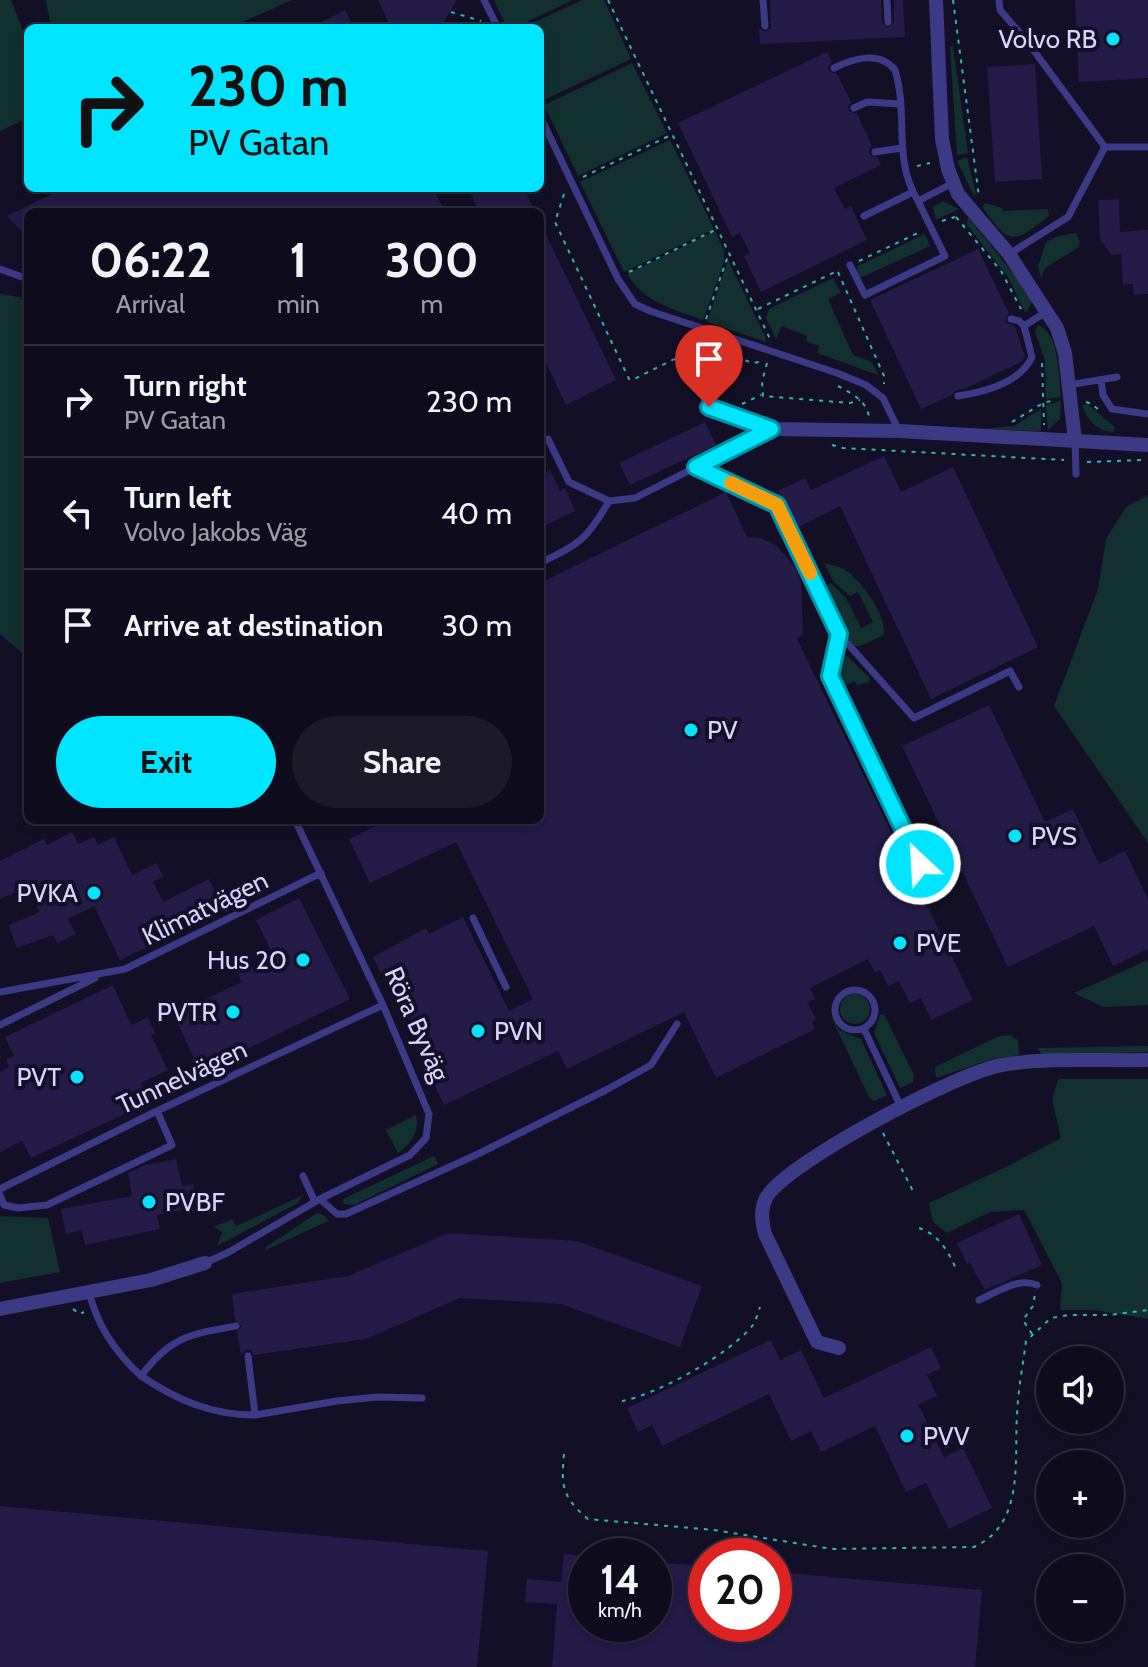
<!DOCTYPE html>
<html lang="en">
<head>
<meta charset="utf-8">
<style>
  :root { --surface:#0e0b1c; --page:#1c1929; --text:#f1f3f6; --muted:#9b9ba3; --line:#2e2b3b; --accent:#00e5ff }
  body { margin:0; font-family:Cabin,sans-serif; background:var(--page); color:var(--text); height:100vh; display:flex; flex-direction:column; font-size:30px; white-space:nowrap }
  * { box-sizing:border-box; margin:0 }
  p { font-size:26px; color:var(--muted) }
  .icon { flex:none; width:44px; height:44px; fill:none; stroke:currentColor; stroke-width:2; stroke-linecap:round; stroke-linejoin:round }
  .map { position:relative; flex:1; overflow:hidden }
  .side { position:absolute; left:24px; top:208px; width:520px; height:616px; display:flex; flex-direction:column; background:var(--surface); border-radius:12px; box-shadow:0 4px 12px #0003,0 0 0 2px var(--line) }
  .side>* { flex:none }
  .hud { position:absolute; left:24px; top:24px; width:520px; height:168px; border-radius:12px; box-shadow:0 4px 12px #0003,0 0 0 2px var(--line); background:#00e5ff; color:#111; overflow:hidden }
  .tools { position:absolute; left:1036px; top:1346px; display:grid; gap:16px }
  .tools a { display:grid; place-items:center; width:88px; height:88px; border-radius:50%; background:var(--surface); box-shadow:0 4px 12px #0003,0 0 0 2px var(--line); font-size:40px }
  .speed { position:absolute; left:568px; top:1538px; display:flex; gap:16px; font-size:40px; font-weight:700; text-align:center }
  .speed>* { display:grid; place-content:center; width:104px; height:104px; border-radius:50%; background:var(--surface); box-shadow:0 4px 12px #0003,0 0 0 2px var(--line); line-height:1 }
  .speed small { font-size:20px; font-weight:400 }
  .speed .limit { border:12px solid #d22; background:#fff; color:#111 }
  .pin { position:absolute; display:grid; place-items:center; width:68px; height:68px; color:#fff; margin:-82px -34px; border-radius:50% 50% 50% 0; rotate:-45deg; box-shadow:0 0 8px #0007 }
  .pin .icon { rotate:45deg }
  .me { position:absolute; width:88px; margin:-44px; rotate:335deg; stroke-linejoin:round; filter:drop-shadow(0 0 6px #0008) }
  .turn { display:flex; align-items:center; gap:28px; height:168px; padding:0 32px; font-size:36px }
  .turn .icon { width:104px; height:104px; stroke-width:2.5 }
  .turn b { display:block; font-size:56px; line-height:68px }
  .eta { display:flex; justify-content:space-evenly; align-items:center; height:136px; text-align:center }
  .eta b { font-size:48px; font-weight:700; line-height:56px }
  .primary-button { display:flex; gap:16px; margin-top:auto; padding:16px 32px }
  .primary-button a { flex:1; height:92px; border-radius:48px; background:var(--accent); color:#111; font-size:32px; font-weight:700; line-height:92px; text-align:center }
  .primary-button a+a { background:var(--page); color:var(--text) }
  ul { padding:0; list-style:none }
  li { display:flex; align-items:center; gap:24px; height:112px; padding:0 32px; border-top:2px solid var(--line) }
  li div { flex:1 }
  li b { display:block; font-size:30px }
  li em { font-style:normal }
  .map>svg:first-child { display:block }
</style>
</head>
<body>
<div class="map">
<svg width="1148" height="1667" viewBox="0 0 1148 1667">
  <rect width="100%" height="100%" fill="#130f26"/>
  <path fill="#12302f" d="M0,0H11L28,43V118L0,131Z
    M46,0H292L229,28H51Z
    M494,0H573L514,28H507Z
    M582,0H604L631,59L542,101L540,28H522Z
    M953,46L968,153L957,155L950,47Z
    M632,63L667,133L578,176L544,105Z
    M670,140L714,229L624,272L580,182Z
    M967,157L976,194L974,196L957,161Z
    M943,201L959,209L936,220L933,207Z
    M986,203L1002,208L1003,211L1048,209L1049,216C1012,245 1010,245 982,207Z
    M968,217L1028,292L1032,302L1028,310L1025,312L1008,277L967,225Z
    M715,231L724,251V263L703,320C673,309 645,303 627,274Z
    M1076,233L1080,242L1079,247L1045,268L1041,278L1038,267L1046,242L1058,236Z
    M925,234L930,246L860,278L856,271L858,266Z
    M728,260L766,338V342L707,322Z
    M833,278L841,293L828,299L853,355L872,362L878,375L817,353L819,346L806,341L807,336L782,326L776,339L766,318L769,309Z
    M0,294L20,297L28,301V658L0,634Z
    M1038,325C1060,334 1059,376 1061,397L1046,399L1045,360L1035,332Z
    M1061,401L1060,419L1048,430L1046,405Z
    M1087,404L1115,427L1113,432C1097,431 1087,420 1082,405Z
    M1041,409V431L981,429L1014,426Z
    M1148,495V843L1054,706L1098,589L1106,539L1126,507Z
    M824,563C831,565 838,566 844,569C861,580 887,615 884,635L860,646H853L842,632L821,590L831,583L846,598L861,628L873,622L858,592L850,596L834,582Z
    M846,655L870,678L869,682L855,686L857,684L854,681L846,685L853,706L871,744L867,746C854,718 837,691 840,660Z
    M1148,960V1005L1103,1007L1074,993Z
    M840 1009a15 15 0 1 1 30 0a15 15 0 1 1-30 0Z
    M884,1014L914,1075L913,1082L900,1088L874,1033L880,1015Z
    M832,1019L839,1030L861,1039L887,1095L874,1101L869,1097Z
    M1010,1035L1018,1040L1019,1055L992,1059L936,1078L935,1067L999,1036Z
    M1148,1046V1052L1045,1055L1041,1054L1038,1048Z
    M1058,1079H1148V1319L1094,1310H1060L1062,1283L1024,1210L990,1212L947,1233L933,1222L929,1203L1006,1167L1061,1138L1052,1100Z
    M416,1115C420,1132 411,1144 398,1153L386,1130Z
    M434,1156L438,1164L354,1205L344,1204L343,1199Z
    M304,1195L296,1204L217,1246L222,1232L214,1227L232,1219L236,1226Z
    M317,1213L325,1216L328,1221L266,1250V1247Z
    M0,1216L48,1218L60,1272L0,1283Z"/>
  <path fill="#241b47" d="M378,0H457L440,28H391Z
    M770,0H881L882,23L888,28L894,22V0H903L905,37L760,44L759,28L765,32L771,28Z
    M1075,0H1148V78L1079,82Z
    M345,10L354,28H309Z
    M827,52L832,62L828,67L829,71L837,74L851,102L848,107L849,111L857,114L872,146L869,150L870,155L878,158L881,165L834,188L845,209L851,206L867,240L761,292L744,256L750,253L740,233L732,237L678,123Z
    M1035,64L1042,179L995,182L987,67Z
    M64,188H433L445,212H28V238L7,216Z
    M468,188H524L535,212H479Z
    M1119,199L1120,232L1148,230V294L1134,295L1133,284L1123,285L1121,254L1111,255L1100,239L1098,200Z
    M540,222L616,380L566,405L540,350Z
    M978,249L1009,313L1005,322L1015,327L1025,356L1021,362L966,388L955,391L952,395L921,409L870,300Z
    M705,422L716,445L630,485L619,463Z
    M884,456L901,492L953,467L1038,647L931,699L840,506L797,528L778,491L805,478L811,490Z
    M550,470L560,491L565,488L575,511L540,528V475Z
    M726,492L747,537L761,538L777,546L796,568L801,583L803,633L797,639L973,1000L931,1020L921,998L910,1003L899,981L888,986L880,970L875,973L868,959L810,988L815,999L807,1002L816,1019L812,1022L815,1029L716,1078L684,1012L567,1069L558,1051L444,1105L373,957L426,928L429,934L463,917L509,1011L533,999L456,842L370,883L349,839L388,820H540V583Z
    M989,705L1045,822L1073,809L1099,864L1125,851L1148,899V949L1113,966L1094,926L1008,967L902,746Z
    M72,832L78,844L94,837L98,845L114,837L132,875L157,863L163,877L153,882L163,902L209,879L224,910L120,960L94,906L68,919L76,934L58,943L53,935L17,948L9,925L40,912L27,887L0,899V861L44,839L47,845Z
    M299,898L350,999L210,1067L208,1062L198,1067L176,1020L187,1015L184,1009L242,982L238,974L274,957L256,920Z
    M113,985L131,1025L148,1017L155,1033L151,1035L168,1070L141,1083L150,1102L31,1158L22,1141L0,1152V1072L9,1067L6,1059L14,1056L5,1037Z
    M176,1159L182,1186L193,1184L197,1207L157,1215L160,1229L85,1245L82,1230L66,1234L61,1209L132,1196L128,1173L145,1165Z
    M1019,1214L1042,1265L985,1290L969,1262L967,1264L957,1243Z
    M449,1233L577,1241L702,1286L680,1347L561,1304L460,1298L366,1339L254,1355L251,1350H246L241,1356L237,1332L242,1326L235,1320L232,1294L348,1276Z
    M771,1340L780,1360L801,1350L824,1398L931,1347L941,1368L927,1375L937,1396L918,1404L944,1457L963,1448L992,1508L949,1529L926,1483L906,1492L875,1426L821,1452L811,1431L791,1441L769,1394L662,1446L652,1425L638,1432L627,1408Z
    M0,1506L488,1551L477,1667H0Z
    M564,1554L586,1556V1624H654V1562L706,1566V1624H774V1572L982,1590L975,1667H552L557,1604L525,1602L527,1579L561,1582Z"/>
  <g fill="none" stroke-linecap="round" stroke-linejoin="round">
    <path stroke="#2fb8b0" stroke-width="2" stroke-dasharray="4 6" stroke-linecap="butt" d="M608,0L771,341
      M953,0L979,197
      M451,12L481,21
      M917,166L930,163
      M583,177L671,135
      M564,194L555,222L629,379L632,380L693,350L698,340
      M956,217L1001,271L1021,309
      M942,221L955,217
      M859,261L922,231
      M629,272L717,229
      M838,272L884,376V384
      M758,309L839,270
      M706,319L729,253
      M698,344L753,363L764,361
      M693,351L697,362L698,380L714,392
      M767,363L762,382L763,396L850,403L860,400
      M1042,363L1044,425
      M838,386C851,393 867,401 869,417
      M1086,402L1092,404L1100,411
      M742,404L761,395
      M1012,422L1043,403L1055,400
      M832,445L843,448L1064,460
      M1087,462L1144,460
      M883,1133L913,1191
      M919,1228C938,1234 949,1252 956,1269
      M73,1309L80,1314L84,1312
      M1032,1334L1023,1320L1033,1306L1035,1294
      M622,1401C658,1394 729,1355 753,1325C756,1320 758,1313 760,1307
      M564,1454C561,1486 562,1497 588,1519L714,1530L832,1549L974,1547C1025,1524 1014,1461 1017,1415C1018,1390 1023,1365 1026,1341L1051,1318L1068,1315H1110L1148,1310"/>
    <path stroke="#3d3a85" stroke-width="7" d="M484,0L498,28
      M763,0L765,26
      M887,0L888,22
      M999,0L1000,10L1026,40L1105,147H1148
      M834,68C854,58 880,51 895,70C909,116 892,158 918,201
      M854,108L867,102L900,104
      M540,116L618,279L635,304L650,311L837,373L866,385L883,398L899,431
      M875,152L902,148
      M864,216L913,192
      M1009,254L1068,217L1105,147
      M850,265L865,295L945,256L918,201L953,183
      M0,269L28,279
      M1011,319L1019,321L1024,326
      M1101,380L1103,395L1112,409L1148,414
      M1068,385L1117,377
      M958,396C985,392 1020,383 1032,357L1024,326L1046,312
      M1075,441L1076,474
      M540,442L548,439L569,482L609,501
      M696,467L777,505L839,634L830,676L920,864
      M540,563C579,544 587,540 609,501L635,498L769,430
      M839,634L914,718L1010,671L1019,687
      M295,820L383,1005L429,1114L426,1138L410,1155L320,1199
      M473,918L506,987
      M835 1010a20 20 0 1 1 40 0a20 20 0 1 1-40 0Z
      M0,992L125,969L321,873
      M0,1025L95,978
      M864,1029L901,1107
      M303,1176L315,1202
      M0,1189L157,1111L383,1005
      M0,1195L4,1205L18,1208L47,1205L172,1145L157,1111
      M205,1263L229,1252L320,1199L337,1214H346L478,1154L606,1090L651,1065L677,1024
      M89,1292C97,1326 115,1352 141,1376C170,1337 190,1334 236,1326
      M979,1300C997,1292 1018,1277 1037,1285
      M248,1356L255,1415
      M141,1376C177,1400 211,1415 255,1415L337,1401L377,1397L422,1398"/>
    <path stroke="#3d3a85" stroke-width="14" d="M936,0L942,139L948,169L958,194L1009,254L1057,328L1065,353L1075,441
      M709,407L771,429L899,431L1148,445
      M0,1309L151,1280L205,1263
      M839,1348L817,1342L765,1234C762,1222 760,1210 766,1198C785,1163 961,1071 1002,1065C1049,1057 1100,1061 1148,1060"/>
  </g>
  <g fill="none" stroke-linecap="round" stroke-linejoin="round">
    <defs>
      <path id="route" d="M709,407L771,429L696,467L777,505L839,634L830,676L920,864"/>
    </defs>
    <use href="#route" stroke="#0095a6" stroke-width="20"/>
    <use href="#route" stroke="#00e5ff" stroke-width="14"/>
    <path stroke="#f59e0b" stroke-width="14" d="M731,483L777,505L810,573"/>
  </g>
  <g fill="#00e5ff" stroke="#130f26" stroke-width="3">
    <circle cx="1113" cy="39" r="8"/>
    <circle cx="691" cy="730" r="8"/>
    <circle cx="1015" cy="836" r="8"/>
    <circle cx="94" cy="893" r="8"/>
    <circle cx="900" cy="943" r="8"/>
    <circle cx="303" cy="960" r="8"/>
    <circle cx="233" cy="1012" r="8"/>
    <circle cx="478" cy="1031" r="8"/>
    <circle cx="77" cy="1077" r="8"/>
    <circle cx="149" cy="1202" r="8"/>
    <circle cx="907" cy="1436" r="8"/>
  </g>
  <g text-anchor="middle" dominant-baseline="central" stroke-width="8" stroke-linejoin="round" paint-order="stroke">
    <g font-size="26" fill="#d9d4ff" stroke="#130f26" text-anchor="start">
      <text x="1097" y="39" text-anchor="end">Volvo RB</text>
      <text x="707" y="730">PV</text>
      <text x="1031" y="836">PVS</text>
      <text x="78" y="893" text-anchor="end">PVKA</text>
      <text x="916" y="943">PVE</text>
      <text x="287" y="960" text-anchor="end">Hus 20</text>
      <text x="217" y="1012" text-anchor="end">PVTR</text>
      <text x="494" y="1031">PVN</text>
      <text x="61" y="1077" text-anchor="end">PVT</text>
      <text x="165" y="1202">PVBF</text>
      <text x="923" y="1436">PVV</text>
    </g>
    <g font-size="26" fill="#d9d4ff" stroke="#130f26">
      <text transform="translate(205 908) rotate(-26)">Klimatvägen</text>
      <text transform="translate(417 1024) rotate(66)">Röra Byväg</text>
      <text transform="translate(182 1077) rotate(-25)">Tunnelvägen</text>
    </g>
  </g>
</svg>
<div class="tools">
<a><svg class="icon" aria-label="sound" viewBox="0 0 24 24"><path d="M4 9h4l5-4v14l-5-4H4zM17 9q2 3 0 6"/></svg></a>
<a>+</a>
<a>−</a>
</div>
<div class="speed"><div>14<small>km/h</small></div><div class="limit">20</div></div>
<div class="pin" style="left:709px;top:407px;background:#d93025"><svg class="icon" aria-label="arrive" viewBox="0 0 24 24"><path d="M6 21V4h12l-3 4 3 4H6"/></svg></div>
<svg class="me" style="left:920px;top:864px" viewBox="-20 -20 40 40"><circle r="17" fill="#00e5ff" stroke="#fff" stroke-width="3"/><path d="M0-11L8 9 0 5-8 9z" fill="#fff"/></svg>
<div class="hud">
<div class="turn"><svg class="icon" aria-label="right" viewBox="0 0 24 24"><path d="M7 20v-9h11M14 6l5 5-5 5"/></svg><div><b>230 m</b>PV Gatan</div></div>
</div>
<section class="side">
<div class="eta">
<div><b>06:22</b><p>Arrival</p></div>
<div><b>1</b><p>min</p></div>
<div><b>300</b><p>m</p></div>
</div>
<ul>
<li><svg class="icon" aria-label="right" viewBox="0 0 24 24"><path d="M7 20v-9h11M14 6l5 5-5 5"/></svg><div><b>Turn right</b><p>PV Gatan</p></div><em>230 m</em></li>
<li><svg class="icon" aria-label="left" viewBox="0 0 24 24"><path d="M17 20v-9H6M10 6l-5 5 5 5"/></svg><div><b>Turn left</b><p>Volvo Jakobs Väg</p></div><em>40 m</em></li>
<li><svg class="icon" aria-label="arrive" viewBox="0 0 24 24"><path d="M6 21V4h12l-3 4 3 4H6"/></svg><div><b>Arrive at destination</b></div><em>30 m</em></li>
</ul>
<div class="primary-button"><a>Exit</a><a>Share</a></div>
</section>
</div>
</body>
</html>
